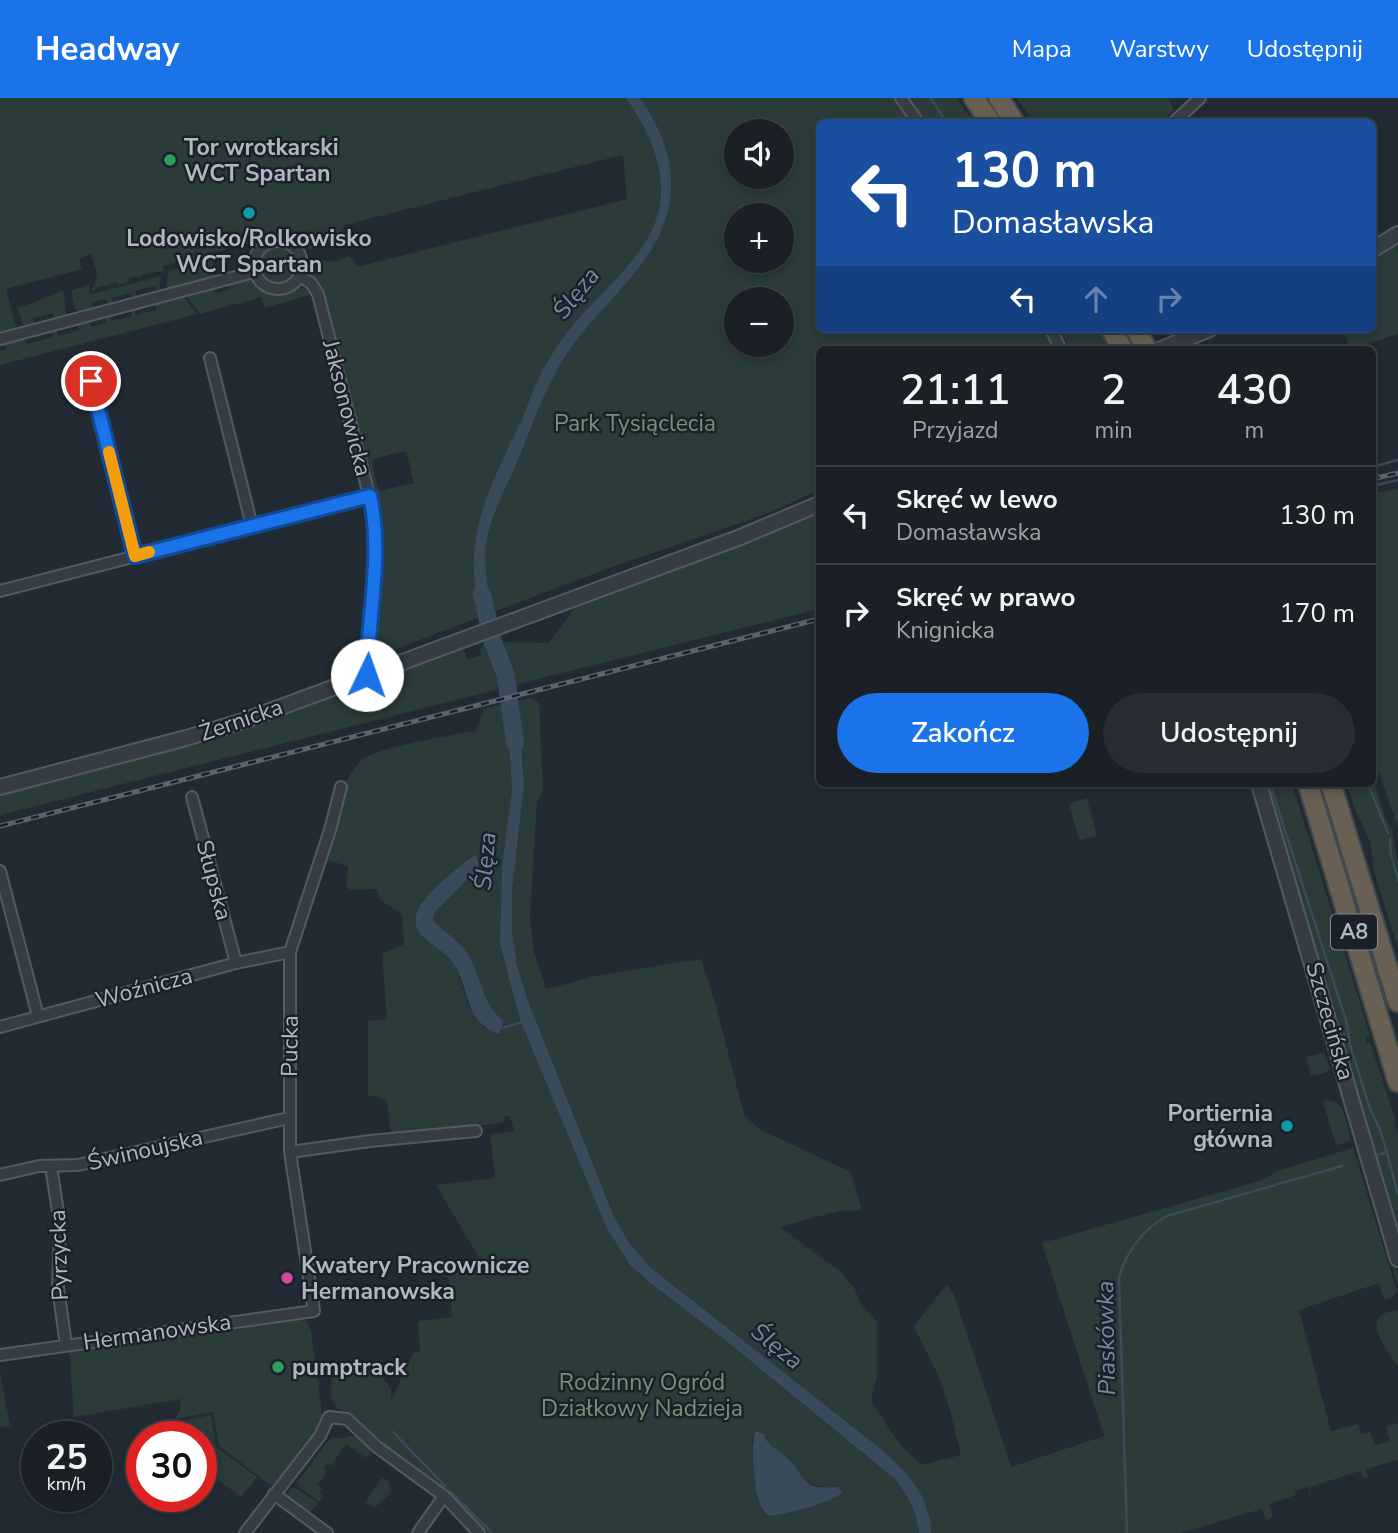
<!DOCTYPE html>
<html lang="pl">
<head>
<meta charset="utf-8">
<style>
  :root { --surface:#1a2026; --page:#272d32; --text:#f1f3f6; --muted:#9fa3a7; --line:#383e43; --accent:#1a73e8 }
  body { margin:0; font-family:"Nunito Sans",sans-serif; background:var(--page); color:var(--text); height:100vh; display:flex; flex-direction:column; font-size:26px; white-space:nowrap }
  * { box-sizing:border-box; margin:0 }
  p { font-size:23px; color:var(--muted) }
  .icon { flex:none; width:38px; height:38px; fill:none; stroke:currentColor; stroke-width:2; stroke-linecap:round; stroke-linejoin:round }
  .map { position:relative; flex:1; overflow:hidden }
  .sheet { position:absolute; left:816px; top:248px; width:560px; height:441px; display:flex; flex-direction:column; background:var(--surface); border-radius:10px; box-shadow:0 4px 10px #0003,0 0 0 2px var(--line) }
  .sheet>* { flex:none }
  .top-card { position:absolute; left:816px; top:21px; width:560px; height:214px; border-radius:10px; box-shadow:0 4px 10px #0003,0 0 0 2px var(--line); background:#1a4fa0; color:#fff; overflow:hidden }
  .buttons { position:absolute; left:724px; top:21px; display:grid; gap:14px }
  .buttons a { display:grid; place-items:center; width:70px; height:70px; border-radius:50%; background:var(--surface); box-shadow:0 4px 10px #0003,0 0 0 2px var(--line); font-size:35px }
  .speed { position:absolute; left:21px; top:1323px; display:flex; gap:14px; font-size:35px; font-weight:700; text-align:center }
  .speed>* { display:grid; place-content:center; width:91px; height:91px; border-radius:50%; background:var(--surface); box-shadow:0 4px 10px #0003,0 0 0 2px var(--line); line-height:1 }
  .speed small { font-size:18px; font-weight:400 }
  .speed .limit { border:10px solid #d22; background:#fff; color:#111 }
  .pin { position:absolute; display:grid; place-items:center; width:60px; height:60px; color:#fff; margin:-30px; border:4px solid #fff; border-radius:50%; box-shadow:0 2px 7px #0007 }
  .me { position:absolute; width:77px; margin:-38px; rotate:3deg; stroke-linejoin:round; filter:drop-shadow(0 0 5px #0008) }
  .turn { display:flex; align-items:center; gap:24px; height:147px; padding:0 21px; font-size:32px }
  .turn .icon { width:91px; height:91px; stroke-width:2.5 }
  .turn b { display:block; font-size:49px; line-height:60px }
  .lanes { display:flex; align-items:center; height:66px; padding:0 21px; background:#0003; justify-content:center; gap:35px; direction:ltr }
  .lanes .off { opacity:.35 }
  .eta { display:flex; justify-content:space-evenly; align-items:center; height:119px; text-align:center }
  .eta b { font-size:42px; font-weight:600; line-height:49px }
  .action { display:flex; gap:14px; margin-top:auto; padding:14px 21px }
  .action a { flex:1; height:80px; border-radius:42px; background:var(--accent); color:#fff; font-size:28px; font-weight:600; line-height:80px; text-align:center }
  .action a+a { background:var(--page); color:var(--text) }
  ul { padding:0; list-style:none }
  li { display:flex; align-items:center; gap:21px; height:98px; padding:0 21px; border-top:2px solid var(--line) }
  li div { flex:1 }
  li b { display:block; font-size:26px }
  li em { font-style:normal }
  header { display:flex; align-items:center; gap:42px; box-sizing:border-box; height:98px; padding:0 35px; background:var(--accent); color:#fff }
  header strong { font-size:33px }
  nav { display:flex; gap:38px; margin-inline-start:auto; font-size:24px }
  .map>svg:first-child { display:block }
</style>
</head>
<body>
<header>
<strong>Headway</strong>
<nav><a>Mapa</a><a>Warstwy</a><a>Udostępnij</a></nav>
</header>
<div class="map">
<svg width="1398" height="1435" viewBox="0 0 1398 1435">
  <rect width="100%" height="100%" fill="#222b33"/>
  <path fill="#2a3b39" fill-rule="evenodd" d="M0,0H895L913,24H819V231H1046L1056,252H962L963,247L953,252H819V392L771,414L612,469L380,557L371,553L379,451L318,186L311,177L314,168L319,162L336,164L349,158L353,161L357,169L627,101L623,57L344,127L341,136L318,142L319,148L310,152L288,140L273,139L163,168L162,175L160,173L151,175L150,178L149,175L141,177V180L139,178L129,180V184L118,187L117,184L107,187L106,190L105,187L95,190V192L92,193L97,176L91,156L79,161L82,171L6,191L16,229L14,232L0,237ZM737,33H782V79H737ZM737,117H782V163H737ZM737,201H782V247H737ZM406,353L414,385L379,393L372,366L373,361Z
    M907,0H957L973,24H924Z
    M1017,0H1168L1174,11L1162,24H1033Z
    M1395,144L1398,154V236L1350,251L1343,231H1372V159Z
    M257 167a20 20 0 1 1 40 0a20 20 0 1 1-40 0Z
    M212,161L215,175L212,179L166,192L168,173Z
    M161,178L159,194L157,195L155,188L135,193L137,200L133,201L131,195L111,200L112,207L108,208L106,201L92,204L94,211L81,215L75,211L71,193L90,186L89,197Z
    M246,181C258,185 263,197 277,197C292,197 301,181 313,196L264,210L261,199L200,216L185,196L213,189L215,196L229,192L228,185Z
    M63,193L67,217L55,222L53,215L33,220L35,227L29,229L23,226L18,210Z
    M182,197L197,216L0,267V253L6,251L4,244L24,239L27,246L53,239L52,232L56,231L58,238L79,232L78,225L89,222L91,229L106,225L105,218L110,217L112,223L132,218L130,211L134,210L136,217L156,212L155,205Z
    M1060,231H1124L1132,248L1126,252H1070Z
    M1398,391V731L1372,653V396Z
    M819,413V511L514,587L503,544L549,545L578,505L784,430Z
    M484,544L491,554L499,587L496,592L0,717V695L462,552L465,554L468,562L481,557L480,553Z
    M531,600L539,604L543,693L537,703L530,819L534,854L546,891L596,878L701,861L717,911L744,1017L759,1031L851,1074L862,1112L838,1113L780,1129L842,1175L855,1191L860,1205L877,1224V1277L871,1303L899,1346L921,1367L961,1357L949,1309L939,1279L914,1229L947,1186L954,1197L1011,1369L1104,1338L1042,1145L1262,1082L1281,1072L1353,1050L1397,1194L1390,1201L1384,1202L1379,1185L1299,1212L1331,1333L1358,1326L1361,1336L1370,1334L1375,1347L1390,1343L1386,1329L1398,1325V1362L1366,1371L1368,1378L1363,1380L1360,1373L1310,1389L1312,1404L1308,1389L1295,1393L1296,1397L1269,1406L1273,1419L1266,1422L1262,1411L1180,1435H931L927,1408L881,1351L650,1169L630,1146L614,1119L527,900L517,867L512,831V792L524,687L519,603Z
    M501,607L509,645L512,691L502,767L500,846L520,922L607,1131L630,1167L650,1185L725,1242L895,1381C908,1398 917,1414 919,1435H485L445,1393L358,1329L347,1315L337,1310L331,1300V1276L377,1271L391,1291V1303L413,1255L420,1254L418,1223L452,1219L448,1173L484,1168L436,1087L495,1080L490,1036L514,1033L510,1018H505L503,1025L495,1026L391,1036L387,1002L368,997V923L387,921L382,856L404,846L402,816L380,802L377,791L351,792L346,788L348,768L326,762C332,733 340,685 359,664C373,649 453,637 476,633L484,611ZM476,758L471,779L435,814L433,820L435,825L460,846L492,911L499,919L485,931L469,908L456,869L450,860L424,841L421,804L467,762ZM764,1336L771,1350L786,1359L805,1384L827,1390L834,1400L771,1418L763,1414L759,1406L752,1341Z
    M1372,677L1385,719L1392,732L1398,764V850L1375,777L1370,744L1355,711L1347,686H1372Z
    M1266,686H1292L1370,937L1366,939L1367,945L1370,944L1396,1023L1394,1024L1398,1036V1136Z
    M1087,700L1097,738L1079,742L1069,706Z
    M1324,954L1330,971L1325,975L1311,977L1306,959Z
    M1325,1002C1346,1001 1346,1026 1351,1043L1336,1047L1323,1004Z
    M1356,1050L1363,1055L1398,1176V1188Z
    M1398,1212V1269C1387,1251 1356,1216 1398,1212Z
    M299,1220L306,1223L311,1233L323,1323L321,1329L273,1389L219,1348L213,1314L175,1321L180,1312L181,1301L74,1319L69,1250Z
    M0,1272L10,1328L0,1329Z
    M211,1317L216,1349L257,1379L241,1399L201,1369V1339H165L177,1324Z
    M357,1338L371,1348L372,1352L366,1360L346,1346L331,1368L327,1365L324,1371L327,1373L318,1386L322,1392L320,1395L324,1398L319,1404L298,1388L297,1384L330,1341Z
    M382,1380L390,1384L391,1395L374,1410L365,1404Z
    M293,1389L317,1404V1407L307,1417L286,1401V1398Z"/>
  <path fill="#394a5b" d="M626,0H640C686,67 681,122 628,183C607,208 581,232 564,260C544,292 532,328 518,362C507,387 495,409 488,435C482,460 487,483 490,508L492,510L490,515L480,519C475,493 471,467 476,440C481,405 504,357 520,326C526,313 530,299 536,286C545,267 556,248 569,232C596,199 646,158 657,119C670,77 650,34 626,0Z
    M519,620L524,687L512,792V831L517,867L527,900L614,1119L630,1146L650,1169L881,1351C907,1375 931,1398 931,1435H919C917,1414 908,1398 895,1381L725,1242L650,1185L630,1167L607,1131L520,922L500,846L502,767L512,691L509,645L504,623Z
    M476,757L479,765L477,772L435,814L433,820L435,825C448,836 462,845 470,860C481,881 484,908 504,923L499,936C464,924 470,892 454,866C444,849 411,842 416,818C420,798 452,776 467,762Z
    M756,1333L764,1336C768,1349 776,1350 786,1359C809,1381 798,1392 839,1389L842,1395C826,1407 791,1414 771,1418C767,1416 764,1415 762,1411C755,1401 749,1342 756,1333Z"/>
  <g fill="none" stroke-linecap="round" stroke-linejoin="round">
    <path stroke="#394a5b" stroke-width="2.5" d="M931,0L946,24
      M1372,369L1398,362
      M1372,388L1398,382
      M1270,686L1346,922L1350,947L1370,1011L1381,1034L1398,1096
      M1368,686L1388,735
      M1390,741L1391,756L1398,782
      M502,930L523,924
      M1378,1057L1387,1054
      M393,1334L445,1388
      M451,1394L492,1435
      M1127,1435L1119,1180C1126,1154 1143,1131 1167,1118L1342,1068"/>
    <path stroke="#394a5b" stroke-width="18" d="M482,496L493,544L506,578L515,645"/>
    <defs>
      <path id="minor" d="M901,0L918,24
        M1174,24L1200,0
        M254 167a24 24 0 1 1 48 0a24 24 0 1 1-48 0Z
        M300,178L311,185L318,196L374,417L376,448L367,577
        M1051,231L1061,252
        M0,241L254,174
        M210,260L252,428
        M91,283L135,458
        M0,493L370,398
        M192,699L236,865
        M0,773L38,918
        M0,929L236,865L290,854
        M290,1054L370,1043L476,1033
        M51,1068L60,1127L58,1190L66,1247
        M0,1077L39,1068L78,1067L289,1020
        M0,1257L314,1213L290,1054V854L330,732L341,689
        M274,1396L327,1435
        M245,1435L320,1338L329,1319L347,1321L377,1349L444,1398L479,1435
        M418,1435L444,1398"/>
      <path id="tertiary" d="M1372,152L1398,136
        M1159,252L1210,231
        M1259,686L1398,1161
        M0,689L186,640L243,623L738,440L819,406"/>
      <path id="motorway" d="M974,0L990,24
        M999,0L1014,24
        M1111,231L1123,252
        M1136,231L1147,252
        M1308,686L1398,984
        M1331,686L1398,904"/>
    </defs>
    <use href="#minor" stroke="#525a62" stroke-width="14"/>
    <use href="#tertiary" stroke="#525a62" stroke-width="18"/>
    <use href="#motorway" stroke="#3f474f" stroke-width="23"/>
    <use href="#minor" stroke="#353c44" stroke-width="10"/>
    <use href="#tertiary" stroke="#353c44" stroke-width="14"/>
    <use href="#motorway" stroke="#695f53" stroke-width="19"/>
    <defs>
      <path id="rail" d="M1372,381L1398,375
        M0,728L819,521"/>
    </defs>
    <use href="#rail" stroke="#5b646e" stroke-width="5"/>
    <use href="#rail" stroke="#1b2128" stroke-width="2.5" stroke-dasharray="8" stroke-linecap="butt"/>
  </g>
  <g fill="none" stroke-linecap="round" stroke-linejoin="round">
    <defs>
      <path id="route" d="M91,283L135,458L370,398C383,456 368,518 367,577"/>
    </defs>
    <use href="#route" stroke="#114b97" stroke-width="18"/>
    <use href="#route" stroke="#1a73e8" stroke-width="12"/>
    <path stroke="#f59e0b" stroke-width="12" d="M109,354L135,458L149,454"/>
  </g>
  <g fill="#2e9e5b" stroke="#1b2128" stroke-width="2.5">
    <circle cx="170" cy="62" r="7"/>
    <circle cx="278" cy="1269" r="7"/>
  </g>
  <g fill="#0f9aa8" stroke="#1b2128" stroke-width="2.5">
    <circle cx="249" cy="115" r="7"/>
    <circle cx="1287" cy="1028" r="7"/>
  </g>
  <circle fill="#d1479c" stroke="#1b2128" stroke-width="2.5" cx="287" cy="1180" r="7"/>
  <g text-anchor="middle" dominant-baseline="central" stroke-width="5" stroke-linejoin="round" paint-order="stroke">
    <rect fill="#1b2128" stroke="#838a93" stroke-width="2" x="1331" y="816.5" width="46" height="35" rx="5"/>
    <g font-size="21" font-weight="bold" fill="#afb7c1">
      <text x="1354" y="834">A8</text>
    </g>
    <g font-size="23" font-weight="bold" fill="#afb7c1" stroke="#1b2128" text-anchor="start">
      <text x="184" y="49">Tor wrotkarski<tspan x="184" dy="26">WCT Spartan</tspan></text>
      <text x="249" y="140" text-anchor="middle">Lodowisko/Rolkowisko<tspan x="249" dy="26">WCT Spartan</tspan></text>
      <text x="1273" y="1015" text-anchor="end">Portiernia<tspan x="1273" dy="26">główna</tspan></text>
      <text x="301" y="1167">Kwatery Pracownicze<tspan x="301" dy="26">Hermanowska</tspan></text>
      <text x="292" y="1269">pumptrack</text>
    </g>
    <g font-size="23" fill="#afb7c1" stroke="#1b2128">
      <text transform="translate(347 310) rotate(76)">Jaksonowicka</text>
      <text transform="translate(241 622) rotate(-19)">Żernicka</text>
      <text transform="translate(214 782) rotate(75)">Słupska</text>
      <text transform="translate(144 890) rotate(-15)">Woźnicza</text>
      <text transform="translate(1330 923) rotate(74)">Szczecińska</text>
      <text transform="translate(290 948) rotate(-89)">Pucka</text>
      <text transform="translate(145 1052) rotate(-13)">Świnoujska</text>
      <text transform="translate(59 1157) rotate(-92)">Pyrzycka</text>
      <text transform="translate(157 1234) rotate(-8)">Hermanowska</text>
    </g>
    <g font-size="23" fill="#719477" stroke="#1b2128">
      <text x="635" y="325">Park Tysiąclecia</text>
      <text x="642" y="1284">Rodzinny Ogród<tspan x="642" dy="26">Działkowy Nadzieja</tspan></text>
    </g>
    <g font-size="24" font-style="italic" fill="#738aa1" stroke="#1b2128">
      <text transform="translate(576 195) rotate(-51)">Ślęza</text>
      <text transform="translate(485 763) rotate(-85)">Ślęza</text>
      <text transform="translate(1106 1240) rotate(-91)">Piaskówka</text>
      <text transform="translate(777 1248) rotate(39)">Ślęza</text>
    </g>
  </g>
</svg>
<div class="buttons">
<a><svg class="icon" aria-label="sound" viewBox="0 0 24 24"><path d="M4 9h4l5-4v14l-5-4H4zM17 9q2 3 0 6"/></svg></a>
<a>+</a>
<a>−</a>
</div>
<div class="speed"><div>25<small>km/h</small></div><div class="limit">30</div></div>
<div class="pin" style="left:91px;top:283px;background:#d93025"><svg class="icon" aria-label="arrive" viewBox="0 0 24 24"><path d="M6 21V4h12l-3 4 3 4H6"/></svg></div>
<svg class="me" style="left:367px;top:577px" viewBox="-20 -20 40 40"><circle r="19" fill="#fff"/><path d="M0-13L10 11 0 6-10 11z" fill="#1a73e8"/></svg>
<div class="top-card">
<div class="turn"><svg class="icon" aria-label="left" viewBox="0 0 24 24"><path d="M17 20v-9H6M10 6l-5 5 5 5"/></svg><div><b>130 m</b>Domasławska</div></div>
<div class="lanes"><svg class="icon" aria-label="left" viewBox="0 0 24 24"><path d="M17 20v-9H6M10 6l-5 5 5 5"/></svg><svg class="icon off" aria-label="ahead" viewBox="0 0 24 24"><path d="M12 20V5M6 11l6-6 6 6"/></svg><svg class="icon off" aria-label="right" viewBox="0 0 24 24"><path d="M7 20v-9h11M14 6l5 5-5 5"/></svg></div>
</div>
<section class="sheet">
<div class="eta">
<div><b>21:11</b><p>Przyjazd</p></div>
<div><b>2</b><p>min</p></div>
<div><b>430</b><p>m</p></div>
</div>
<ul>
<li><svg class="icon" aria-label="left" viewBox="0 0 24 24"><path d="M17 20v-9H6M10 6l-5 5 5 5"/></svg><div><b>Skręć w lewo</b><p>Domasławska</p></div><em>130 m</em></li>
<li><svg class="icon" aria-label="right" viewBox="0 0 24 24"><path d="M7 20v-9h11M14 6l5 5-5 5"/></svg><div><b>Skręć w prawo</b><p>Knignicka</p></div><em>170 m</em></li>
</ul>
<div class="action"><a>Zakończ</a><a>Udostępnij</a></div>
</section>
</div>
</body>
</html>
